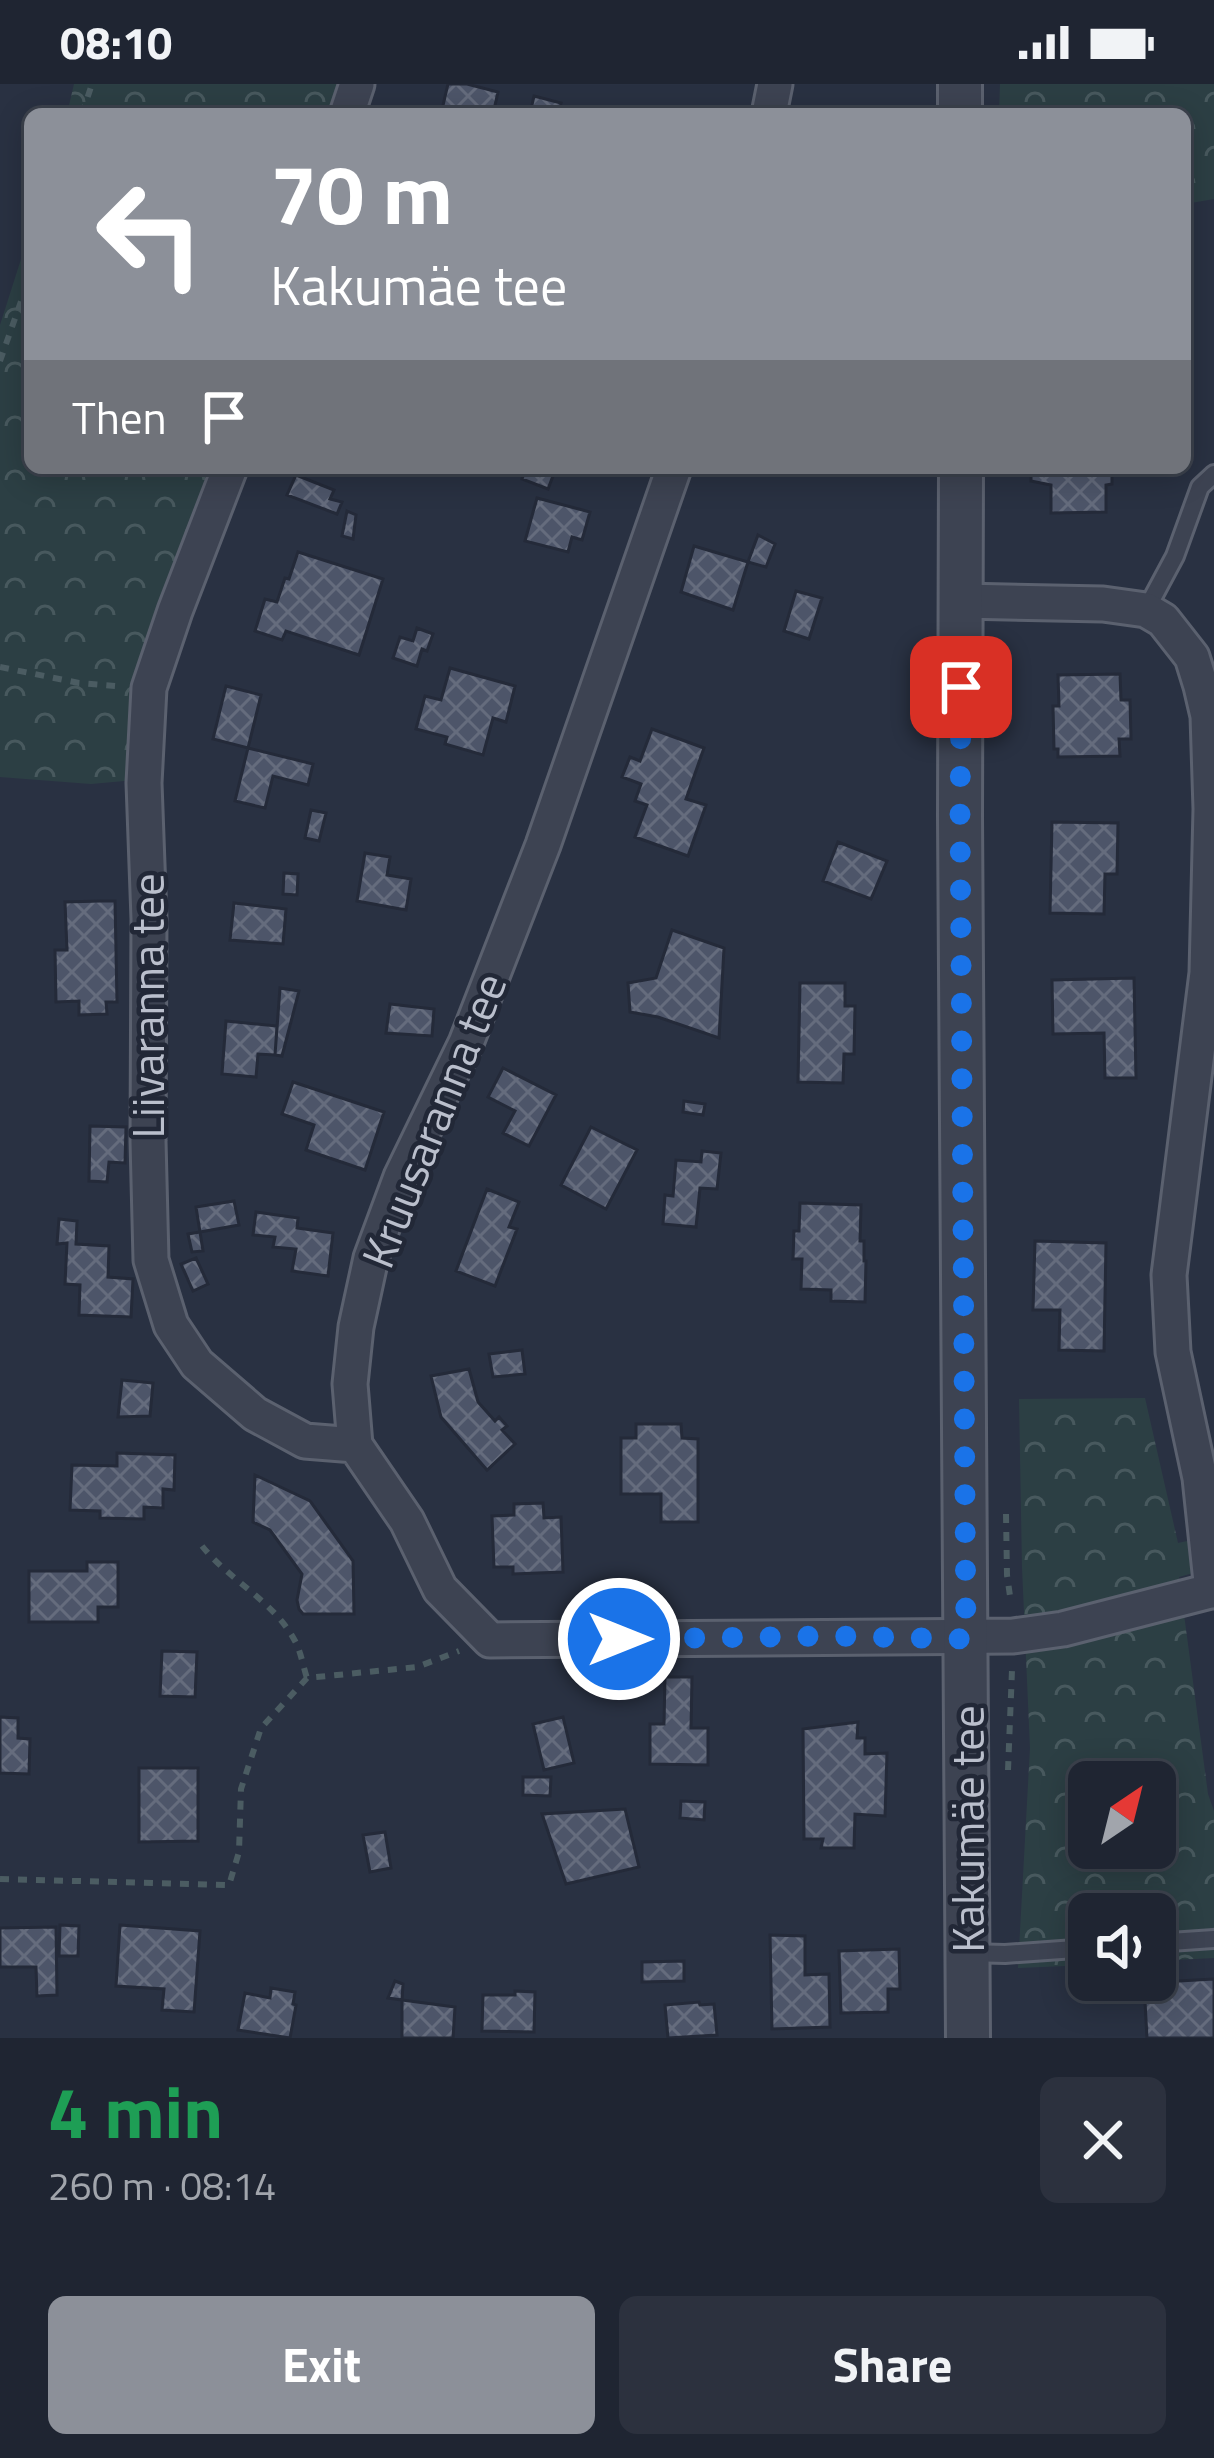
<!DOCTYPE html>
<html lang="en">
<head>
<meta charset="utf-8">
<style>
  :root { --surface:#1f2532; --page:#2c313e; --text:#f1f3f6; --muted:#a1a5ac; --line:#3c424d; --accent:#8c9099 }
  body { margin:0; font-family:"Titillium Web",sans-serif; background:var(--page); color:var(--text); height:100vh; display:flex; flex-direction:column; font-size:45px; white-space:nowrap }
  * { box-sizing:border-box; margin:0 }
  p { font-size:39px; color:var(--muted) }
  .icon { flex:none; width:66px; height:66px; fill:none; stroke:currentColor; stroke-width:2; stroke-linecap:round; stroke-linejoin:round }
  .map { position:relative; height:1954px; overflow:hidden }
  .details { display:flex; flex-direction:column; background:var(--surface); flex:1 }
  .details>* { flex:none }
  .hud { position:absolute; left:24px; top:24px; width:1167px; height:366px; border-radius:18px; box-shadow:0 6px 30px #0003,0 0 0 3px var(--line); background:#8c9099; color:#fff; overflow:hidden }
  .needle { width:78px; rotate:35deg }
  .buttons { position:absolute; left:1068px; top:1677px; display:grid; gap:24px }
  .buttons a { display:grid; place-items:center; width:108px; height:108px; border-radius:18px; background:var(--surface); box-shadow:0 6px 30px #0003,0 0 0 3px var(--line); font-size:60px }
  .pin { position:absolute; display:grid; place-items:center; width:102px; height:102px; color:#fff; margin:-51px; border-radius:24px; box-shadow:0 6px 18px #0006 }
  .me { position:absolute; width:132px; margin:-66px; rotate:90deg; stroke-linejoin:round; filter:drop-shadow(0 0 9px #0008) }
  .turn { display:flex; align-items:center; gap:42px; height:252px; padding:0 48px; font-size:54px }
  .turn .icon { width:156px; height:156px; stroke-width:2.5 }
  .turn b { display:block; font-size:84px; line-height:102px }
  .then { display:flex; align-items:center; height:114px; padding:0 48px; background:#0003; gap:24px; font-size:45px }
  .round { display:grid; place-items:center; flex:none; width:126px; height:126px; border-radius:18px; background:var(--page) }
  .headline { display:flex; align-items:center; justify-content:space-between; height:204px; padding:0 48px }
  h1 { font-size:72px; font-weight:700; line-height:90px; color:#1e9e55 }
  .button { display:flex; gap:24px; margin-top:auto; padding:24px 48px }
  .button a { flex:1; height:138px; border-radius:18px; background:var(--accent); color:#fff; font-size:48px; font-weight:700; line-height:138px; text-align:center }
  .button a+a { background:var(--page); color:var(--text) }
  .status { display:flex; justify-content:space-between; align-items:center; height:84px; padding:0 60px; background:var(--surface); direction:ltr }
  .status svg { height:33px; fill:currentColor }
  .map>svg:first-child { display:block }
</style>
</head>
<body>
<div class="status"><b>08:10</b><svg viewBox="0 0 49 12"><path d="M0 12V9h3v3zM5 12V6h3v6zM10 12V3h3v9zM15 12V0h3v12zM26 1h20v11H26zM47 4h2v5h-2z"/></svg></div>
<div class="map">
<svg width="1214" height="1954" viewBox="0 0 1214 1954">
  <defs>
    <pattern id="forest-crowns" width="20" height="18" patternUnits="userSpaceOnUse" patternTransform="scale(3)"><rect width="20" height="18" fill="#2c3f44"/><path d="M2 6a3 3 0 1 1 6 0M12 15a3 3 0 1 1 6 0" fill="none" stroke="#48595e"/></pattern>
    <pattern id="building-cross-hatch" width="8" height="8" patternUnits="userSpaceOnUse" patternTransform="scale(3)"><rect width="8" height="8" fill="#4d5569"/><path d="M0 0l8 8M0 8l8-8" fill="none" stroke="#656c7d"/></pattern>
  </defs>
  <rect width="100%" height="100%" fill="#293142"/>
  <path fill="url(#forest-crowns)" fill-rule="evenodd" d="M74,0H339L329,30H67Z
    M1000,0H1214V115L1185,120V30H999Z
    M30,147V384H213L135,696L91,700L0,693V241Z
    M1145,1314L1178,1459L1214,1451V1483L1179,1493L1208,1710L1214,1727V1874L1155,1877V1830H1089V1881L1018,1884L1030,1664L1022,1483L1019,1315ZM1089,1698H1155V1764H1089Z"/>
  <path fill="url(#building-cross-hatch)" stroke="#242a39" stroke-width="3" d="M448,0H467L498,8L493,30H441Z
    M534,12L561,19L558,30H530Z
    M526,384H556L548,405L522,395Z
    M1031,384H1112V400L1106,401V428L1051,429V401L1031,397Z
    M296,391L334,406L330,415L342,418L337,430L287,411Z
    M537,414L590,428L582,456L572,453L568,468L525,457Z
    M347,427L356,431L353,455L342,452Z
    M758,451L775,460L766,483L748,478Z
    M694,462L748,478L733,526L681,508Z
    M298,468L383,495L359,571L286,547L282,556L255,547L265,515L277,518L285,494L289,495Z
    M796,507L822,514L809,555L784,547Z
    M417,544L433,550L427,567L422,565L417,582L393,574L400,553L413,557Z
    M450,584L515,602L506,638L493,634L483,671L445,660L447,653L416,645L425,612L441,616Z
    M1120,590L1121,616H1130L1131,655H1119L1120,672L1058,673V665H1054L1053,622H1059L1058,591Z
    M226,602L261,611L248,664L213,655Z
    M652,645L704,664L686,715L706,721L688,772L635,753L647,721L635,717L641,700L622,693L630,673L640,677Z
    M248,664L313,680L308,701L273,692L265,724L235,717Z
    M311,726L326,729L319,757L305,754Z
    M1052,738L1118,739L1117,790H1105L1104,830L1050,829Z
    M838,758L887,777L871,815L823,797Z
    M365,769L390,773L387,791L411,795L406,826L357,817Z
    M284,789L298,790L297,811L283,810Z
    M101,817H115L117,918H106L107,930L79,931V917L56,918L55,866H67L65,818Z
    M234,819L286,825L283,860L230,856Z
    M672,846L724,864L719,954L658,933L630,928L628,899L656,894Z
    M1134,894L1136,994H1105L1104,949L1053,950L1052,896Z
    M800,899H845V922H855L854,970H844L843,999L798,998Z
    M280,904L299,907L282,972L275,971Z
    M390,920L434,925L432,952L386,949Z
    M226,937L277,942L275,971L258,970L256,993L222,990Z
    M503,984L556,1011L529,1062L503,1049L515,1027L488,1013Z
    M293,998L384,1028L365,1086L306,1066L314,1041L282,1030Z
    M684,1017L705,1020L703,1031L683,1028Z
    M90,1042L126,1043L125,1079L109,1078L107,1098L89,1097Z
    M591,1043L637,1066L606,1125L561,1101Z
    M702,1067L721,1069L717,1105L700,1104L696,1143L663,1140L665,1111L673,1112L676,1076L701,1078Z
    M487,1105L519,1118L509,1143L517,1145L495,1202L456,1187Z
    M234,1117L239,1141L200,1148L196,1123Z
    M800,1119L861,1121L860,1157H864V1177H866L865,1218L831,1217V1206L801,1205L802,1175H793L794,1147H799Z
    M256,1128L298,1134L297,1144L333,1149L328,1192L292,1187L296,1165L273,1163L275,1153L253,1151Z
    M59,1135L77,1137L76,1160L109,1162L108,1193L133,1195L131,1233L79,1231L80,1201L65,1200L67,1159L57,1160Z
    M200,1148L203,1167L192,1168L188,1150Z
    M1035,1157L1106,1159L1104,1267L1059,1266L1060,1226H1033Z
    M196,1174L208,1200L193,1207L181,1180Z
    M522,1266L525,1290L493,1293L489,1270Z
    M469,1285L478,1318L495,1337L499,1333L507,1342L502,1346L515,1360L487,1386L441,1333L431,1292Z
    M122,1296L153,1299L150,1332L118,1333Z
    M636,1340H681L682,1354L698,1355V1438H661V1410H621V1354H636Z
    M117,1369L175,1371L174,1406L163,1405V1424L144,1423V1435L100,1434V1427L70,1426L72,1381L117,1382Z
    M255,1391L310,1417L353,1477L354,1530H303L299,1525L297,1516L302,1490L270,1446L253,1438Z
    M543,1419L544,1434L561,1433L563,1488L513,1490V1483H494L492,1432L514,1431V1420Z
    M87,1478H118V1523H98V1538H29V1487H87Z
    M162,1567L197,1568L195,1613L160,1612Z
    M665,1593H692L691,1644H708V1681L650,1680V1640H664Z
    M0,1633L18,1634V1654L30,1655L29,1690L0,1689Z
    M563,1633L574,1679L544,1686L533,1640Z
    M858,1638L857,1654H865V1670L887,1669L885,1732L855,1730L854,1764H821L823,1755H804L803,1645Z
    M139,1684H198V1757L139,1758Z
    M523,1693H551L550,1712L523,1711Z
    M681,1717L705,1718L704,1736L680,1734Z
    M625,1725L639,1783L566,1800L542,1730Z
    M385,1748L391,1784L370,1788L363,1751Z
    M60,1841L79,1842L78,1872H59Z
    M120,1841L200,1847L194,1928L162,1926L164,1905L116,1902Z
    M56,1843L57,1911L37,1912L36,1883H0V1844Z
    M770,1851L805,1852V1891L829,1890L830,1943L772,1945Z
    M899,1865L900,1905H888V1928L841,1929L839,1867Z
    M684,1877V1897L642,1898V1878Z
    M1214,1895V1954H1147L1144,1899Z
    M395,1897L403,1900L402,1916L388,1914Z
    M271,1904L295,1908L293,1920L296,1921L290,1954L238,1946L245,1909L270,1914Z
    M515,1907L535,1908L534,1948L482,1947L483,1911H515Z
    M402,1916L455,1923L453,1954H402Z
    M699,1918L700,1921L714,1920L717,1951L668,1954L665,1921Z"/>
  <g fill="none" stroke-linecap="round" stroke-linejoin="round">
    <defs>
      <path id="service" d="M1146,526L1175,472L1200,403L1214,390
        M1155,1859L1214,1855
        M968,1869L1005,1870L1089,1864"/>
      <path id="minor" d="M347,30L357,0
        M769,30L775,0
        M230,384L175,527L149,604L144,699L149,835L148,1057L151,1176L171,1241L197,1280L255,1330L305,1357L355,1361
        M674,384L543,761L466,959L401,1093L371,1174L356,1243L350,1300L355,1361L407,1437L440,1505L490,1556L1013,1552L1063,1545L1214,1506
        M962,517L1103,520L1146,526L1163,536L1192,573L1201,602L1208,632L1211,725L1207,889L1169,1191L1173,1268L1200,1394L1212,1507"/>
      <path id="tertiary" d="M960,0V30
        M961,384L960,732L968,1954"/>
    </defs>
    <use href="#service" stroke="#5b616f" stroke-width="22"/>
    <use href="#minor" stroke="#5b616f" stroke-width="39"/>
    <use href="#tertiary" stroke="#5b616f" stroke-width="48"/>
    <path stroke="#4b5c62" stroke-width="6" stroke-dasharray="9 9" stroke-linecap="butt" d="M82,30L92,0
      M0,277L30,192
      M0,583L79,599L115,602
      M1006,1430L1007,1491L1011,1519
      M202,1462C230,1497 274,1517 295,1557C301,1568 303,1582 307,1594
      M1008,1686L1012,1586
      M0,1795L229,1801L239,1768L241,1705L261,1644L307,1594L417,1583L459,1567"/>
    <use href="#service" stroke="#3d4352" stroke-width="16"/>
    <use href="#minor" stroke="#3d4352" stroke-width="33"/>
    <use href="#tertiary" stroke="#3d4352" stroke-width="42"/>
  </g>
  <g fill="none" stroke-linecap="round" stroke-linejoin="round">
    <path stroke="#1a73e8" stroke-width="21" stroke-dasharray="0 37.8" d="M619,1555L834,1552L966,1555L960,732L961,603"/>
  </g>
  <g text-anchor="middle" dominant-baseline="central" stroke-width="9" stroke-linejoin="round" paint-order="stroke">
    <g font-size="45" fill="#babfcc" stroke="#222837">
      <text transform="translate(147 922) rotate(-90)">Liivaranna tee</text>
      <text transform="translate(433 1036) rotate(-68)">Kruusaranna tee</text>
      <text transform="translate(967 1745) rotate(-90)">Kakumäe tee</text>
    </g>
  </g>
</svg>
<div class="buttons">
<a><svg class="needle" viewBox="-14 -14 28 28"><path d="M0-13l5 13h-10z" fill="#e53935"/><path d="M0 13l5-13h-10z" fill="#a1a5ac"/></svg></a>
<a><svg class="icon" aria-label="sound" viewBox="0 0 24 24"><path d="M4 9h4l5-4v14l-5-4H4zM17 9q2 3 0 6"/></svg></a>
</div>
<div class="pin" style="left:961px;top:603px;background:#d93025"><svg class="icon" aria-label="arrive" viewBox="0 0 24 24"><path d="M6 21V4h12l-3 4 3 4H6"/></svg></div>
<svg class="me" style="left:619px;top:1555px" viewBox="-20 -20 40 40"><circle r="17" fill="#1a73e8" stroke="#fff" stroke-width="3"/><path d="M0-11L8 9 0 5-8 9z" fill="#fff"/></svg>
<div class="hud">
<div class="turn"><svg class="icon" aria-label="left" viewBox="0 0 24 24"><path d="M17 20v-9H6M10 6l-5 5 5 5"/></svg><div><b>70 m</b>Kakumäe tee</div></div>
<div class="then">Then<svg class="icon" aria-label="arrive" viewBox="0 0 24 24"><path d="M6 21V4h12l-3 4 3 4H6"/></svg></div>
</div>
</div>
<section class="details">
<div class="headline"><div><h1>4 min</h1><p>260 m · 08:14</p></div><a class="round"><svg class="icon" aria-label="close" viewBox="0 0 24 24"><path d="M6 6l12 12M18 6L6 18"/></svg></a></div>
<div class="button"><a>Exit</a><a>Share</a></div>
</section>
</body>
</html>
